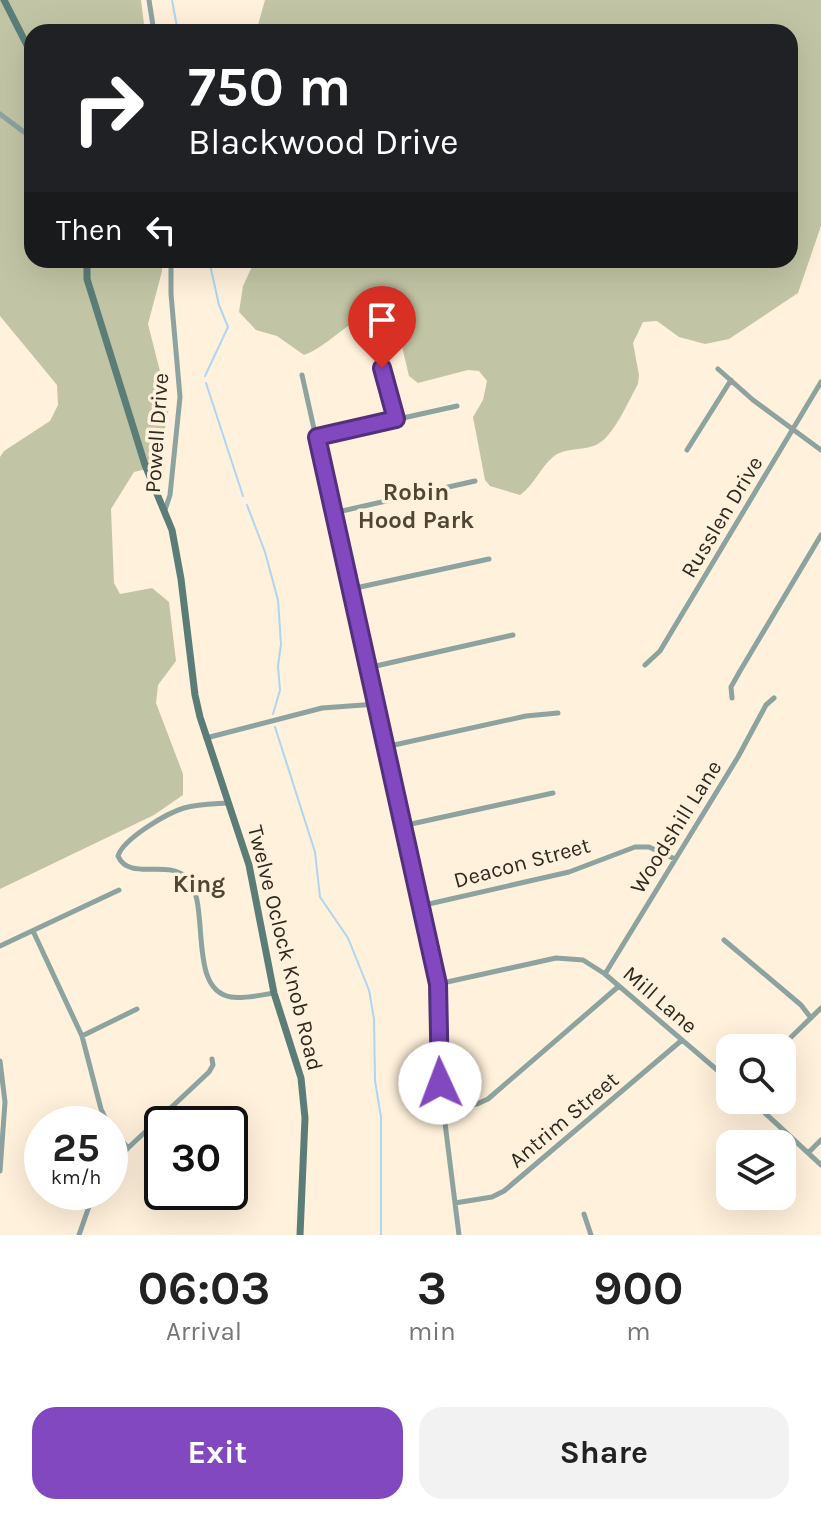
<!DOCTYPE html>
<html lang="en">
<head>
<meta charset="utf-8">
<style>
  :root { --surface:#fff; --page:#f2f2f2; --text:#222; --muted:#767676; --accent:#8148bf }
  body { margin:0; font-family:Karla,sans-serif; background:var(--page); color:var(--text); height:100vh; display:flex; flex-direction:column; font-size:30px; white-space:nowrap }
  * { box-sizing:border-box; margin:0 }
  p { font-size:26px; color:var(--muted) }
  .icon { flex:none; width:44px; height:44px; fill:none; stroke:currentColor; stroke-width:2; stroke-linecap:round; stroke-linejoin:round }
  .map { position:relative; height:1235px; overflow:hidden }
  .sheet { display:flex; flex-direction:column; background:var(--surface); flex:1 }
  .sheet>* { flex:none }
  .top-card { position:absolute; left:24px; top:24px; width:774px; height:244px; border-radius:24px; box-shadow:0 8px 32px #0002; background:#202124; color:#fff; overflow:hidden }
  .controls { position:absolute; left:716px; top:1034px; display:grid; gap:16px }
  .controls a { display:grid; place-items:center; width:80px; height:80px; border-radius:16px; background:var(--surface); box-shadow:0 8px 32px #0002; font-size:40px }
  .speed { position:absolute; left:24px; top:1106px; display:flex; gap:16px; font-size:40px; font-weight:700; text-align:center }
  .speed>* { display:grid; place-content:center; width:104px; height:104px; border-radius:50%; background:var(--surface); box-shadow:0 8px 32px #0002; line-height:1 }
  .speed small { font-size:20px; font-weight:400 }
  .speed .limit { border:4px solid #111; border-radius:12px; background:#fff; color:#111 }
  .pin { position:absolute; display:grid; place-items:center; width:68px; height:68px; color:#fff; margin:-82px -34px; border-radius:50% 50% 50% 0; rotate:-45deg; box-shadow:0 0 8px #0007 }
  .pin .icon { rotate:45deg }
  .me { position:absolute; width:88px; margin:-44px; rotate:358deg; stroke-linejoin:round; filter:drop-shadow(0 0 6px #0008) }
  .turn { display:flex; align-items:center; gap:28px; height:168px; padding:0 32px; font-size:36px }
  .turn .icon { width:104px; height:104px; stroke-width:2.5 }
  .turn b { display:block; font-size:56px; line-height:68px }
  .then { display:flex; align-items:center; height:76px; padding:0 32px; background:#0003; gap:16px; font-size:30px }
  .eta { display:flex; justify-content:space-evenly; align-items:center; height:136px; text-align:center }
  .eta b { font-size:48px; font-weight:700; line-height:56px }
  .button { display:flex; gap:16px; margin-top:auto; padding:16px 32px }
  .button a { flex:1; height:92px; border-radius:24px; background:var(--accent); color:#fff; font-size:32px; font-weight:700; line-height:92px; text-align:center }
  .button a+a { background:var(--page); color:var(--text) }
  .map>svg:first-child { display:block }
</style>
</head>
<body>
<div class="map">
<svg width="821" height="1235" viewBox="0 0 821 1235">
  <rect width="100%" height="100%" fill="#fff1db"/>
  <path fill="#c2c5a5" d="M0,0H141L145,32H32V260H162V271L148,324L169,407L158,466L134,472L111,509L114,583L120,594L152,588L169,602L176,661L158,685L156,703L183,774V795L154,815L0,889V457L4,451L50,421L58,405L57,385L0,316Z
    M265,0H821V226L798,293L729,339L705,344L679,337L657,321L643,322L633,343L639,375L638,384C629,400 613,438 596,445C582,451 565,447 553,457C540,468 535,484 520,495L490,486L485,480L473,417L483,400L487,381L479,371L468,370L418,383L409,376L398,330L382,315C350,314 332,345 304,355L277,336L256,330L239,312L243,286L255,260H790V32H256Z"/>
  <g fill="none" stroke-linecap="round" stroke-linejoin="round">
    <path stroke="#add6f2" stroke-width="2" d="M172,0L178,32
      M205,376L228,327L219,305L209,260
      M206,383L243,496
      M247,505L265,552L278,600L281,644L278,666L280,690L273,714
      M275,727L315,852L320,897L348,938L369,990L374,1019L375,1081L381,1117V1235"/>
    <path stroke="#8da3a0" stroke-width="5" d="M149,0L154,32
      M0,114L32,138
      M367,333L389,385L396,419
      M718,369L753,400L821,450
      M302,375L438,984L441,1009L438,1067L459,1235
      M317,437L457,406
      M687,450L731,380
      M165,510L170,495L180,397L171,294V260
      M333,513L475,481
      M351,589L489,559
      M645,665L660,651L821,382
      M367,668L513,635
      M732,698L731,687L740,671L821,535
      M206,738L322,708L377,704
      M385,747L526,716L558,713
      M228,803C214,804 198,804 184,808C167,813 123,839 118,856C129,881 165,860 185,876C213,898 185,990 231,997C244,999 261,995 274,993
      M402,826L553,793
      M420,906L569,872L635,847H649L675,859
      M33,931L82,1036L101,1109L108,1124
      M724,940L801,1005L811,1018
      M0,946L119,890
      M605,974L738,757L766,705L774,698
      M438,984L556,958L583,960L605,974L730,1081
      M82,1036L137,1009
      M780,1048L821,1008
      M0,1061L5,1102L0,1171
      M751,1100L821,1165
      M443,1109L477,1104L488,1099L619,986
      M110,1127L128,1148
      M808,1153L821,1140
      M110,1168L128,1148L209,1072L213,1065L212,1059
      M455,1203L492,1197L504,1191L682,1040
      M584,1214L591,1235
      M79,1235L94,1192"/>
    <path stroke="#5b7d78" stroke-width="7" d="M4,0L32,55
      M87,260V279L145,465L172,530L181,579L195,695L200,717L249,865L274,993L301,1078L305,1118L300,1235"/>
  </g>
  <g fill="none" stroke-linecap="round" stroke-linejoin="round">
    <defs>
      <path id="route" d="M382,368L396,419L317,437L438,984L440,1083"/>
    </defs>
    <use href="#route" stroke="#542f7c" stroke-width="20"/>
    <use href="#route" stroke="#8148bf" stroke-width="14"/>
  </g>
  <g text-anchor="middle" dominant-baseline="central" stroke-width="7" stroke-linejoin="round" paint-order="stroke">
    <g font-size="22" fill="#2e2921" stroke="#fff1db">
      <text transform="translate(157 433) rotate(-86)">Powell Drive</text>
      <text transform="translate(722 517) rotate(-59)">Russlen Drive</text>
      <text transform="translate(676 827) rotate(-58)">Woodshill Lane</text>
      <text transform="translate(522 863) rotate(-15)">Deacon Street</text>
      <text transform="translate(285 948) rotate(76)">Twelve Oclock Knob Road</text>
      <text transform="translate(660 1000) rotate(41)">Mill Lane</text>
      <text transform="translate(564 1120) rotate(-40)">Antrim Street</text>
    </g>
    <g font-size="24" font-weight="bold" fill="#514633" stroke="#fff1db">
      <text x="416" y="492">Robin<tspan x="416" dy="28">Hood Park</tspan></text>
      <text x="199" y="884">King</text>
    </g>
  </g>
</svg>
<div class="controls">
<a><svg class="icon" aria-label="search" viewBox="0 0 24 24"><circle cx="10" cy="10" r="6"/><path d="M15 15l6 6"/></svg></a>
<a><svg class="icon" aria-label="layers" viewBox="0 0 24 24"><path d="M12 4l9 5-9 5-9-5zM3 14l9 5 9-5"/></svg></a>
</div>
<div class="speed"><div>25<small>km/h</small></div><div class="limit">30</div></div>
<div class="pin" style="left:382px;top:368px;background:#d93025"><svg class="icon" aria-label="arrive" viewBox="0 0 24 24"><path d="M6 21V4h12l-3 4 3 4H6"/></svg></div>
<svg class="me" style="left:440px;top:1083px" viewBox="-20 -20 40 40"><circle r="19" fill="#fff"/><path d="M0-13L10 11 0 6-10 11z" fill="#8148bf"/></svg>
<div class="top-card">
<div class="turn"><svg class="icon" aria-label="right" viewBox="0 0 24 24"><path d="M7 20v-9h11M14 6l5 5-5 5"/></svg><div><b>750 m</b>Blackwood Drive</div></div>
<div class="then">Then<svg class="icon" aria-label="left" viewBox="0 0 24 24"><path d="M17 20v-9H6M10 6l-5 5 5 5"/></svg></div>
</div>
</div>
<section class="sheet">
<div class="eta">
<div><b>06:03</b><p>Arrival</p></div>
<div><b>3</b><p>min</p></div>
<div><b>900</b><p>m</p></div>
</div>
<div class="button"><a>Exit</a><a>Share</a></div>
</section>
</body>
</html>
